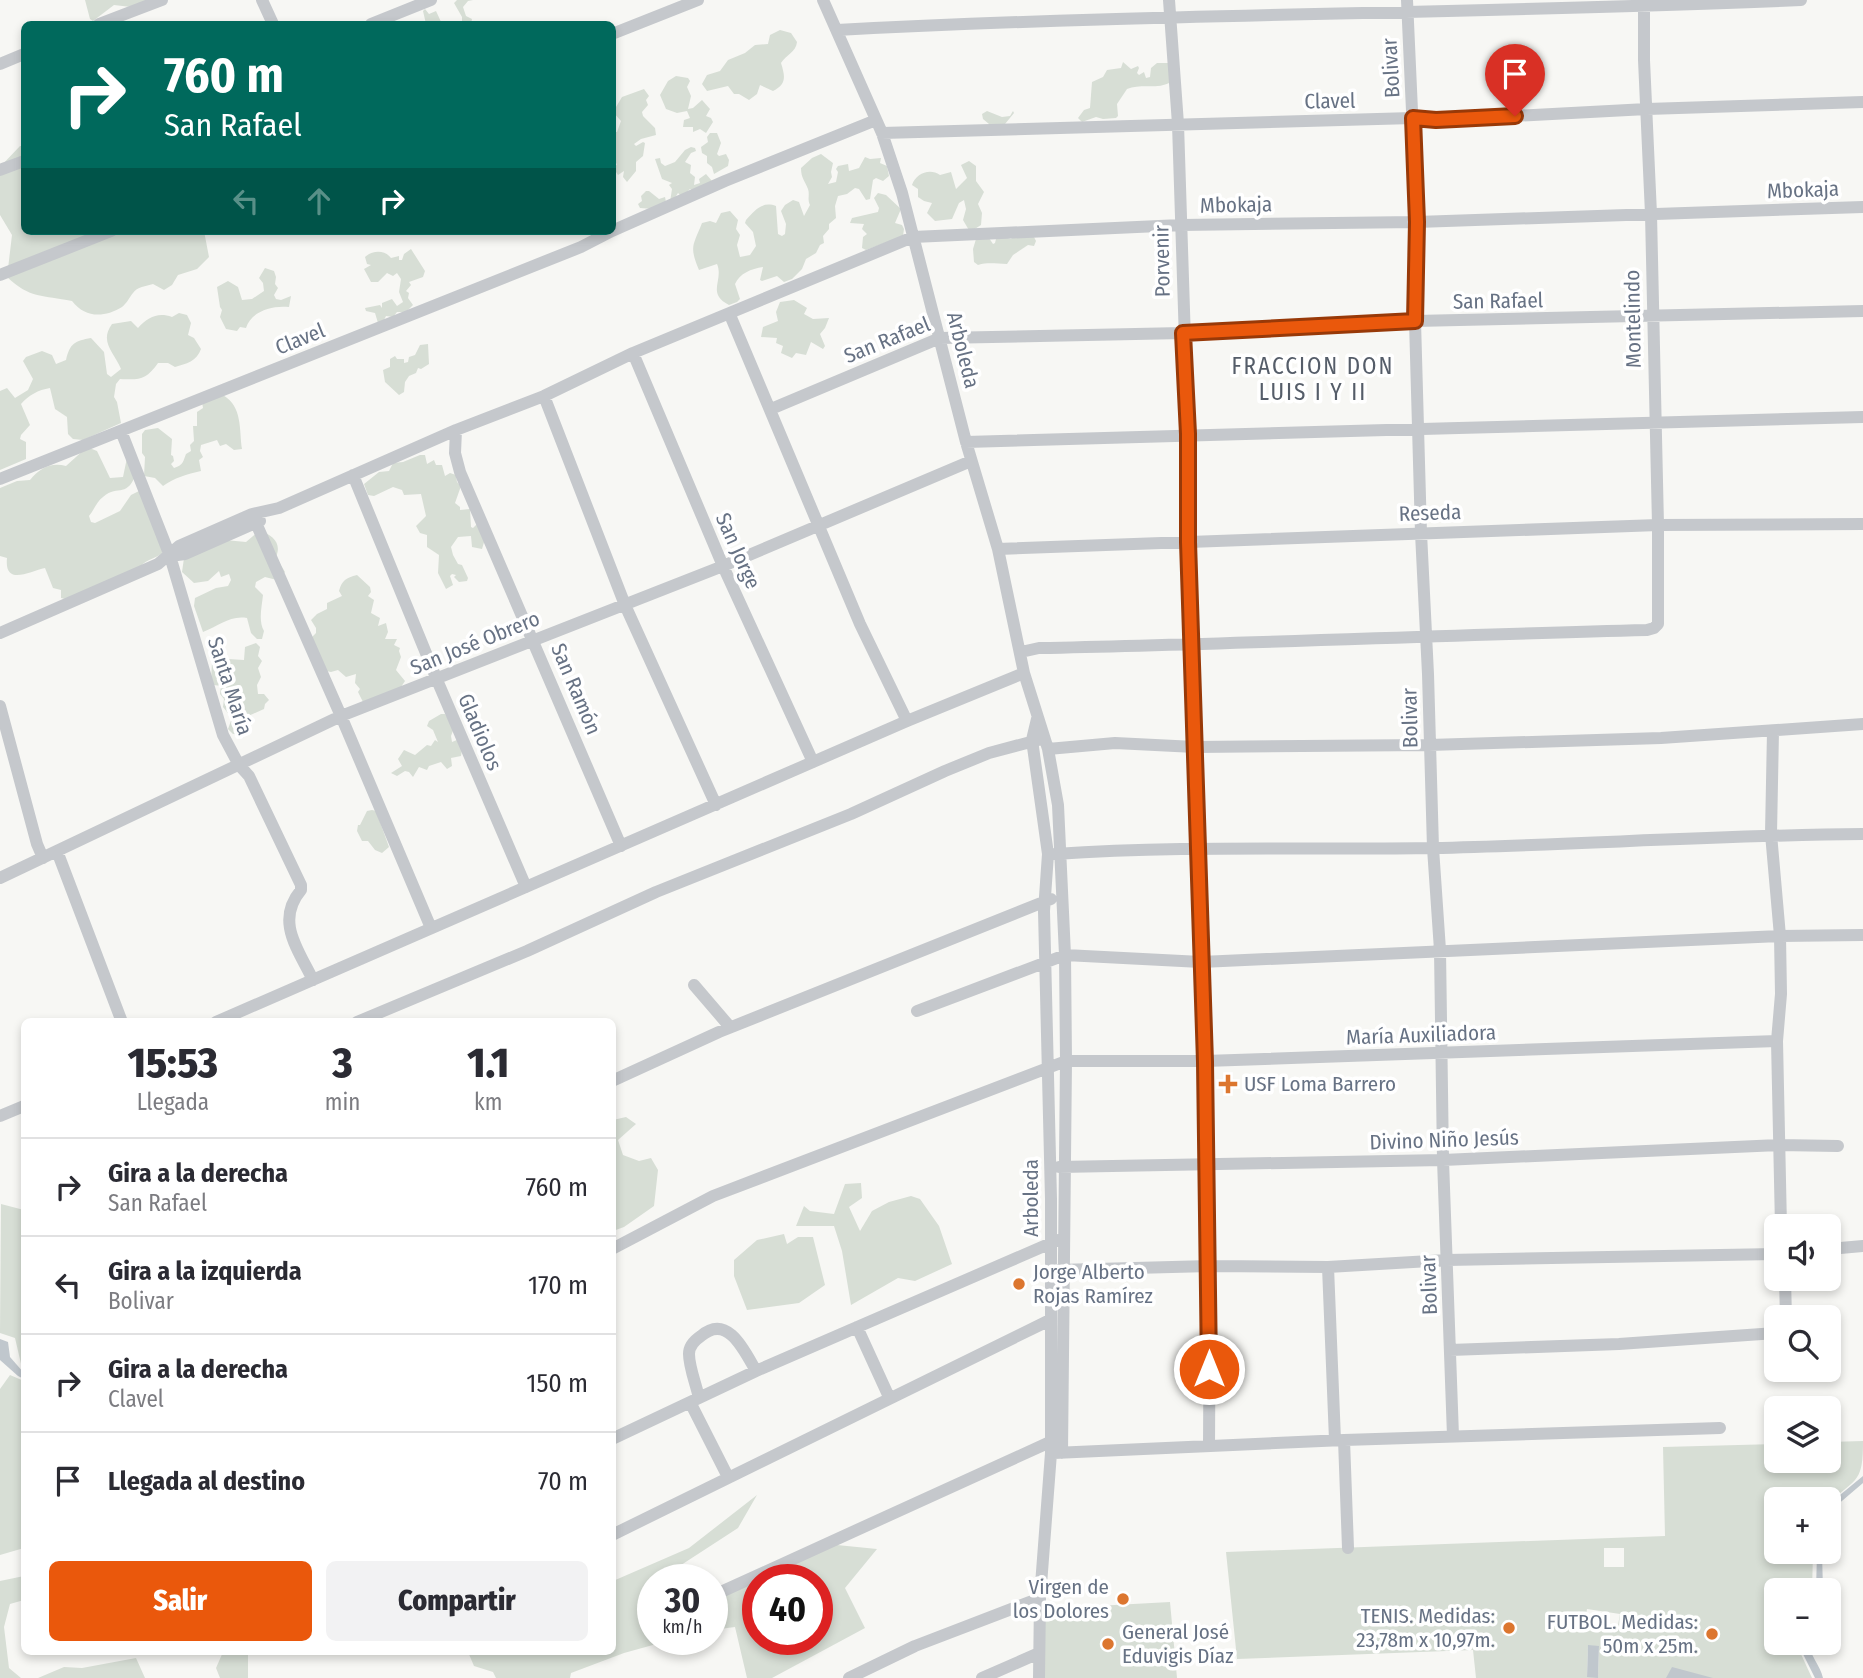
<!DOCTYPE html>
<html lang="es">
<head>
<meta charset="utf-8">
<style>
  :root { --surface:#fff; --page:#f2f2f3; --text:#2b2b33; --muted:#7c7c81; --line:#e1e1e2; --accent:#ea580c }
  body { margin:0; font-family:"Fira Sans Condensed",sans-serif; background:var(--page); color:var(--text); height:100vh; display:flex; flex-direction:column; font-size:26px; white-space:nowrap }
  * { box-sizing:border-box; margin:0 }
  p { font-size:23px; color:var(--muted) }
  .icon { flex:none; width:38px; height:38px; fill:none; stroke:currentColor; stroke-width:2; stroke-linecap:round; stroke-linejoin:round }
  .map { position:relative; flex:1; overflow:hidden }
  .sheet { position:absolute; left:21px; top:1018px; width:595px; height:637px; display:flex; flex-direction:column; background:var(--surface); border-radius:10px; box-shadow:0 4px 10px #0003 }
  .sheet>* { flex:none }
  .hud { position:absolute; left:21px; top:21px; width:595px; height:214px; border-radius:10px; box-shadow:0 4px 10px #0003; background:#00695c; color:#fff; overflow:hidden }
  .buttons { position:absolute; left:1764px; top:1214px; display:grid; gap:14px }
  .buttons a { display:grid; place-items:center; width:77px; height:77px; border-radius:10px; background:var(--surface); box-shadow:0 4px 10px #0003; font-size:35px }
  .speed { position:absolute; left:637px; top:1564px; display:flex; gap:14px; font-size:35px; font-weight:700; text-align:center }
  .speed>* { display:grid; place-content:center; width:91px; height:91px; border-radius:50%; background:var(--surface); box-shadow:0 4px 10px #0003; line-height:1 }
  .speed small { font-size:18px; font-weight:400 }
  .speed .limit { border:10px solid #d22; background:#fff; color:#111 }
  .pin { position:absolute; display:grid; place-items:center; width:60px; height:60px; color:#fff; margin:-72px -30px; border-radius:50% 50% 50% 0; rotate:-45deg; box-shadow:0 0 7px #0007 }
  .pin .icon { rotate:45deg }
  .me { position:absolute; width:77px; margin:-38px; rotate:0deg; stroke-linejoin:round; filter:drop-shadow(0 0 5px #0008) }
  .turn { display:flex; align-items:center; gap:24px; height:147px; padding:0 28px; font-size:32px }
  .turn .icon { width:91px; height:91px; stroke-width:2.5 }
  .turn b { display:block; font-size:49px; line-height:60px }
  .lanes { display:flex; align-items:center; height:66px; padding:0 28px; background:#0003; justify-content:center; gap:35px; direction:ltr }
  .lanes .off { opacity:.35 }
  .eta { display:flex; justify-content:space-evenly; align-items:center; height:119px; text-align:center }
  .eta b { font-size:42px; font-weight:800; line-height:49px }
  .action { display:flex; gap:14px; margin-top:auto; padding:14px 28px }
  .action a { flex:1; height:80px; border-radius:10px; background:var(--accent); color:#fff; font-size:28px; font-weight:800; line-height:80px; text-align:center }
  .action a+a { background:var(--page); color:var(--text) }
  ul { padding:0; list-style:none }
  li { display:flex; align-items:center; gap:21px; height:98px; padding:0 28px; border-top:2px solid var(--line) }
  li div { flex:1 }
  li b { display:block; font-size:26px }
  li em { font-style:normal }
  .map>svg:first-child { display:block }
</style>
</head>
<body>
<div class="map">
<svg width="1863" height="1678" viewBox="0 0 1863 1678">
  <rect width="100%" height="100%" fill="#f7f7f4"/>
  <path fill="#d7ded5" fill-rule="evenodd" d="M85,0H160L131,7L114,5L93,21L90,19Z
    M457,0H473L468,1L463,7L466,16L472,19L471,24H462V17L454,3Z
    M425,9L429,14L436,11L442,24H426L423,11Z
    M780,30L791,33L797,42C796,52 786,55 781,63C785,76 787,84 773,91L760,85L757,94L749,100L739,94H734L728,86L707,91L702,84L707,75L720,71L728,60L745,53L755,45L768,44L770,35Z
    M1123,62L1131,69L1138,66L1139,68L1137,73L1139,75L1144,72L1146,78L1150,77L1151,68L1157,63H1169L1171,82C1158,90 1141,83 1127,89L1117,104L1118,116L1116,118L1103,119L1096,117L1082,122L1078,118L1084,110L1090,108L1092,82L1103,77L1107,70L1121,68Z
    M676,76L688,78L690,81L687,87L691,96L688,109L693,108L702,100L710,109L706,116L711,118L713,122L706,133L700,129L693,132V127H683L684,120L690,118L687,111L677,113L666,109L660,95L668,81Z
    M644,89L649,96L646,100L648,105L642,112L643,116L655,128L656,135L641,139L634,144L636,146L643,142L645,143L643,156L636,162V171L627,182L623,177L624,171L618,175L614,169L617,164L613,161V124L615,126V132H617L621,121L613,112L622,97Z
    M987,111L1002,117L1010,116L1013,111L1014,113L1005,124H989L983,119L982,114Z
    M710,133H717L721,143L717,154L719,156L726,154L729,160L728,166L714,174L712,167L707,163V156L702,153L701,147L708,142L707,137Z
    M20,146H24V231H204L209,257L197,269L178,275L172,285L164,290L153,284C146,286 137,287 133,293C129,298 127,303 122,307C104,318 85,318 72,301C43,295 30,299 7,277L12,235L0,215V167Z
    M691,147L695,148L696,151L691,153L685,162L691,165L690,173L695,177L694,185L700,183L699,179L706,174L712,181L696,192L690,189L682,197L678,193L673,201L670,202L672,189L669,185L672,183L662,179L655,159L660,158L661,163L665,166L675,162L685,150Z
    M821,154L833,163L831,172L832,177L828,184L836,182L838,172L836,169L838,166L848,164L849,171L859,168L865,157L870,159L881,158L880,163L887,166L889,176L883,181L876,178L873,180L870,199L866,200L859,189L855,188L847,194L838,196L835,206L836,218L829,224V229L823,236L824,243L820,245L816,253L806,259L802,269L792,279L784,282L777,276L762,281L760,280L763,267C751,269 740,273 735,284L740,299L737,302L729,305C706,293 724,281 717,264L699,270C689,246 693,246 702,223L710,221L716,223L721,213L730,211L738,220L736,229L740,235L737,245L740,257L750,255L756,246L753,232L745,223L746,220C755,210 762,201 776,206L778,234L782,236L785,234L786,224L781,211L785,205L793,200L799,202L804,216L810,205C807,199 810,195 808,189C805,181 801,178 801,168L812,158Z
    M969,161L976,166V181L984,192L978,204L982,213L981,225L970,232L963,220L966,209L964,200L959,203L952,219L935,221L927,213L932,203L924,201L918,197V189L912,185C916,173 930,168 940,175L951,172L956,189L967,178L961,165Z
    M646,191H649L659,199L665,197L666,202L653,209L640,208L638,204L642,201L641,196Z
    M878,193L886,195L901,209L895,223L902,225L904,229L903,236L866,250L862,248L863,237L867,234L862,229L864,224L850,223L852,218L878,212L879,208L874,198Z
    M1017,232L1033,235L1036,241L1034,246L1028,245L1013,255L1007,264C996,264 989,262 978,265L974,262L973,249L976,239L989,238L993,244L995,243L997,235L1011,239Z
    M411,249L425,271L423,277L409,282L411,285L406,291L409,293L408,298L413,305L406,312H397L393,317L386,316L383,322L378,323L375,313L366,311L365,308L380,305L382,308V303L392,299L397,306L403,302L399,292L401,279L397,273L393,276L387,273L378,282H371L364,269L371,265L367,264L365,257C373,250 385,250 391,258L399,256V260H402L404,254Z
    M265,268L274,271L276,277L275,284L278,288L274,295L276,299L281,300L291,296L289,307C273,305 251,311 246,328L240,327L237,331L226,329L220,317L222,310L220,307L217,287L228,281L238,287L242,300L252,299L264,291L263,283L259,278Z
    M794,300L807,308L804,314L813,319L829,318L825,328L820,334L825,346L823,349L811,342L806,355L796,353L792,358L781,353L783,346L776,343L777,338L761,337L763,327L778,321L776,312L780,302Z
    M179,313L187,315L191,323L188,335L194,338L201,349C197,361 186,364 175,367L168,363H158C146,380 140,380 120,379L116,384L114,397L117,402L121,423L83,440L73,439L68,434L67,417L55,409L50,388C38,390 29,395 21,404L30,425L21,435L20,439L26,442V459L0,470V391L7,388L15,398L28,390L33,379L23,361L26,357L42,351L52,355L56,364L66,360C70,343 75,341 91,338L104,352L107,374L111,377L121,369C114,352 99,342 112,324L131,321L138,328C148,317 158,312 172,317Z
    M428,344L429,364L421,369L418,368L416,373L409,376L405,382L404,392L399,395L385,382L383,370L390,367V359L395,356L397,359H404V363L408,362L409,357L415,355L420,345Z
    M223,395C243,407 239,430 242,449L234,450L226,444L220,446L217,440L201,445L200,451L203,457L199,460L201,471C187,474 174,478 163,486L155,478L144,476L145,457L142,453V434L145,430L158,428L172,439L171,455L173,456L174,461L171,464L174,468C184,465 183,461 186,454L191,451L190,445L194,441L193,426H197V412L203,408L202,402Z
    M87,447L97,451L110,478L123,477L128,453L138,469C127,501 119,483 103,497C97,501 94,510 89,516L91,522L95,523L120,511L131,495L139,491L165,550C158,559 147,558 140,567L65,599L61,598V590L53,588L45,568C30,571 4,587 7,558L0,556V488L17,481L30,480C40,468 51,462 66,466Z
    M420,455H425L427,464L434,460L436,465H442L445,476L450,473L456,475L457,482L461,486L455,503L460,507V510L470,509L471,527L473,528L477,524L485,539L482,549L472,547L471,536L458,537L451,547L453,555L458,564L462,565L468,578L467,581L459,582L454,577L456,575L452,574L450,576L453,585L446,589L438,573L439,555L427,547V535L420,533L416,526L426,516L421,494L404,495L402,490L393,487L374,496L368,495L364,484L379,472L389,471L393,463L403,462Z
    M260,530C273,536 282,543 276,557L285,572L277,580L265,577L256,582L255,587L263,595C262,606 258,621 264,631L262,639H257L251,633L247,618C230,615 219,626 203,632L194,606L195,598L216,588L228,586L231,580L229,574L221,577L219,571L208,581L194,583L182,572L184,558L225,540L246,542Z
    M357,575L370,587L371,592L368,596L374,600L371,613L380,618L378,626L386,623L388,632L385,639H397L394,645L400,648L399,651L401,657L396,670L405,681L401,687L363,702L358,692L360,689L355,683L356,674L346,677L338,670L331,672L322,670L311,638L316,633V628L311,620L317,614L327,609V603L342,596L339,591C342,580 346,578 357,575Z
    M256,643L260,647L258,656L262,661L258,668L261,677L257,685L258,694H264L269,700L265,704L264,709L246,717L245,734H233L228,729L232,718L223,707L224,699L220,694L221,686L214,685L211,680L212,663L222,656H227L228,659L244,660L245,647Z
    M441,714H445L454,728L451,736L452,742L464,737L461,756L451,758L452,766L447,769L441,762L429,766L427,770L419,767L413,777L409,772L405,771L397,776L391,773L402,766L398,759L404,750L415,755L427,745L431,746L435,740L438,742L433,730L427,726L429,721Z
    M372,810L376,811L389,847L382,853L375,850L368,841H362L357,831L358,825H360L367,811Z
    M626,1117L636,1124L618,1140L623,1155L639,1161L651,1158L658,1170L654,1206L624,1227L613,1231V1120Z
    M861,1183L862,1198L849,1207L860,1231L872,1211L889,1202L911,1196L920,1199L939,1226L952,1264L915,1281L898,1278L851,1305L842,1251L834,1226H796L804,1206L810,1211L834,1214L845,1184Z
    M1,1204L24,1210V1369L22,1368L15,1338L0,1333Z
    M784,1234L787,1244L798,1237H813L825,1285L799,1303L747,1310L734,1276V1260L757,1240Z
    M10,1375L24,1381V1548L0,1555V1389Z
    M1863,1441C1863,1481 1858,1478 1829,1502V1500H1776V1552L1813,1553L1812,1591H1776V1643H1799L1800,1652L1812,1678H1476L1473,1650L1237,1659L1226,1552L1665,1536L1663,1447L1776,1444V1461H1829V1442ZM1604,1548H1624V1567H1604ZM1587,1609L1620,1614L1618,1625L1585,1621ZM1588,1646H1599L1598,1677H1587Z
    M757,1495L738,1528L658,1580H653V1640H671L624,1653L571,1673L570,1678H496L493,1672L474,1666L468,1652H612L613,1581L689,1548Z
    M817,1543L877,1549L845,1588L865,1628L772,1678H747L735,1627L712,1630V1592ZM758,1580H817V1640H758Z
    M24,1576V1600L10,1604L4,1627L9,1668L21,1678H0V1581Z
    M1170,1602L1177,1678H1044L1041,1609Z
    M223,1652H248V1678H220L216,1668Z
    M136,1658L145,1678H38L64,1667L82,1668Z"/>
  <path fill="#c0c7cd" d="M0,1339L8,1342L10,1357L24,1373V1379L18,1376L0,1360Z
    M1863,1476V1483L1829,1512V1504Z
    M1817,1552H1822L1823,1591H1816Z
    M1801,1643H1808C1811,1657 1820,1665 1823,1678H1815L1802,1652Z
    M1588,1645L1599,1646L1598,1678L1587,1677Z
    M1672,1667L1713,1678H1666Z"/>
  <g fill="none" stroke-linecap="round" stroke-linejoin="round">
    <path stroke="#c5c8cc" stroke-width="12" d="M262,0L273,24
      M823,0L882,133L902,193L966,442L998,549L1024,673L1048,749L1058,805L1065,955L1066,1061L1062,1453
      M1169,0L1178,124L1188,434V542L1205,1061L1210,1266L1209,1446
      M1407,0L1417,222L1415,321L1421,533L1428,674L1433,848L1440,950L1443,1160L1453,1436
      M99,24L162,0
      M371,24L431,0
      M837,30C1158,13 1480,14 1801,0
      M612,34L698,0
      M0,64L24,54
      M882,133L1413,118L1436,120L1647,109L1863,102
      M0,170L24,161
      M612,231L725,181L876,120
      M0,275L111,231
      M730,315L860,624L907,721
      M633,353L723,566L813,762
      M544,396L625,605L716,805
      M771,409L940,338L1183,333L1415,321L1863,311
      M456,430L455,453L460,472L621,846
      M121,431L170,556L223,735L239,765L249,776L301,885V890C275,921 298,949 313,980
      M966,442C1265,431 1564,427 1863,417
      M353,475L437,680L526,887
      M0,479L581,247L612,231
      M252,514L341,716L431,928
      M998,549L1658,525L1863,524
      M170,556L185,554L260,521
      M0,633L158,564L179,546L252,514L279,508L456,430L544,396L633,353L913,237L1181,225L1417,222L1863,207
      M1021,652L1039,648C1241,644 1444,635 1647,630L1654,628L1658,624V525L1651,214L1644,60V0
      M0,706L37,844L43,858
      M1037,719L1032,740L1048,854L1044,911L1051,1199V1453L1040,1598L1039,1678
      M1773,731L1771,834L1780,936L1781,994L1777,1041L1781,1227
      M1048,749L1115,743L1195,747L1429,745L1661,738L1863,724
      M57,851L122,1022
      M1055,854C1181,845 1307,850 1433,848C1576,845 1719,835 1863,834
      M0,878L341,716L723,566L971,461
      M694,985L730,1027
      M917,1011L1065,955L1201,962L1780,936L1863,935
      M216,1022L907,721L1024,673
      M357,1022L527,951L656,892L851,814L945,771L989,753L1038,740
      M612,1081L719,1032L1051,899
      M0,1116L24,1106
      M1059,1167L1443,1160L1779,1145L1838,1146
      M612,1249L713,1196L1066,1061H1205L1777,1041
      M1829,1249L1863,1246
      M1328,1267L1335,1440
      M1058,1270L1210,1266L1328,1267L1447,1260L1776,1254
      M1785,1279L1786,1318
      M857,1327L889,1397
      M1450,1350L1619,1344L1776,1333
      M699,1398C696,1384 689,1367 689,1354C689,1346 695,1340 701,1336C728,1313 745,1352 756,1371
      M690,1402L728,1477
      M612,1439L756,1371L1058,1240
      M1344,1440L1348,1548
      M1054,1453L1344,1440L1720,1428
      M612,1535L1050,1320
      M712,1596L1050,1442
      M849,1678L915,1646L1040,1598
      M982,1678L1039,1653"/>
  </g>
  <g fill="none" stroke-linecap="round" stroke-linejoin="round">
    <defs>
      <path id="route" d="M1209,1369L1205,1062L1188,542V434L1183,333L1415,321L1417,222L1413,118L1436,120L1515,116"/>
    </defs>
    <use href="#route" stroke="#983908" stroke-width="18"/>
    <use href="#route" stroke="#ea580c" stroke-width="12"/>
  </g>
  <g fill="#dc762f" stroke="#fff" stroke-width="2.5">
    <path d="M1224.5 1073.5h7v7h7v7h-7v7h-7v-7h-7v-7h7z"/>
    <circle cx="1019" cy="1284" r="7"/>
    <circle cx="1123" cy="1599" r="7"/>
    <circle cx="1509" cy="1628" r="7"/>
    <circle cx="1712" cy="1634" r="7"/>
    <circle cx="1108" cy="1644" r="7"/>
  </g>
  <g text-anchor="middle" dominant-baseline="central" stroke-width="7" stroke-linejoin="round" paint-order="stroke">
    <g font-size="21" fill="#677284" stroke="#fff">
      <text transform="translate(1391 68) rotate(-93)">Bolivar</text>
      <text transform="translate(1330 101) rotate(-1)">Clavel</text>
      <text transform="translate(1803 190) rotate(-2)">Mbokaja</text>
      <text transform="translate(1236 205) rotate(-1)">Mbokaja</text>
      <text transform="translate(1162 261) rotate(-91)">Porvenir</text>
      <text transform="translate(1498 301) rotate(-1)">San Rafael</text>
      <text transform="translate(1633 319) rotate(-91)">Montelindo</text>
      <text transform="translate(300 339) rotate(-22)">Clavel</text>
      <text transform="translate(887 340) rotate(-22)">San Rafael</text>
      <text transform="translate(963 350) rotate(76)">Arboleda</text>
      <text transform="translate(1430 513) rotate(-2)">Reseda</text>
      <text transform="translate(738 551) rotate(66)">San Jorge</text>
      <text transform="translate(475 643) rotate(-22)">San José Obrero</text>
      <text transform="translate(230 686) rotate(72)">Santa María</text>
      <text transform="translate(576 689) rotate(67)">San Ramón</text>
      <text transform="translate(1410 718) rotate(-91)">Bolivar</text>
      <text transform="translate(480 732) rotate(67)">Gladiolos</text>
      <text transform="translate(1421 1035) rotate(-2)">María Auxiliadora</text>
      <text transform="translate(1444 1140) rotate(-2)">Divino Niño Jesús</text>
      <text transform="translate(1031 1198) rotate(-90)">Arboleda</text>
      <text transform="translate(1429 1285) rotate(-92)">Bolivar</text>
    </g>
    <g font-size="21" fill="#677284" stroke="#fff" text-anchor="start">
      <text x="1244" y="1084">USF Loma Barrero</text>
      <text x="1033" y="1272">Jorge Alberto<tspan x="1033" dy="24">Rojas Ramírez</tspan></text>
      <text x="1109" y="1587" text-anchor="end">Virgen de<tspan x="1109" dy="24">los Dolores</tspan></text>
      <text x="1495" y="1616" text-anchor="end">TENIS. Medidas:<tspan x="1495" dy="24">23,78m x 10,97m.</tspan></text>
      <text x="1698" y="1622" text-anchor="end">FUTBOL. Medidas:<tspan x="1698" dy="24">50m x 25m.</tspan></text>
      <text x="1122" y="1632">General José<tspan x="1122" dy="24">Eduvigis Díaz</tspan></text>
    </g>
    <g font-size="23" letter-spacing="2" fill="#555d69" stroke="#fff">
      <text x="1313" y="366">FRACCION DON<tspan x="1313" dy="26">LUIS I Y II</tspan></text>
    </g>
  </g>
</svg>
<div class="buttons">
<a><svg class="icon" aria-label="sound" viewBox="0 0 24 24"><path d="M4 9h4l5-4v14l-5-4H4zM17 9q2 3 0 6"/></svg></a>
<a><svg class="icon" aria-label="search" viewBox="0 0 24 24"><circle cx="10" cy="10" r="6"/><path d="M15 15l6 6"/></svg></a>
<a><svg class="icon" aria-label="layers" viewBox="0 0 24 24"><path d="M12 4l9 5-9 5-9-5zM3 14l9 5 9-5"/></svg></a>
<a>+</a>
<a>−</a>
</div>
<div class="speed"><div>30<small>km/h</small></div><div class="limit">40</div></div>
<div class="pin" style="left:1515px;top:116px;background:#d93025"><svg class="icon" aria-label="arrive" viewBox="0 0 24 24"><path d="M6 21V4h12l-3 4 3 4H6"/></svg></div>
<svg class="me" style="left:1209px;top:1369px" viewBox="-20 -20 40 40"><circle r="17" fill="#ea580c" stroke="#fff" stroke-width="3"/><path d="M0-11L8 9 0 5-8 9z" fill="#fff"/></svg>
<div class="hud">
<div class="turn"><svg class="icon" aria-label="right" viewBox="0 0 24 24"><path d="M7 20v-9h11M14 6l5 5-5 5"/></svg><div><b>760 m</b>San Rafael</div></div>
<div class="lanes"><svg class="icon off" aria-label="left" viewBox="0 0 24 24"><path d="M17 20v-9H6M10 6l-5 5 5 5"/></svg><svg class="icon off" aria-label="ahead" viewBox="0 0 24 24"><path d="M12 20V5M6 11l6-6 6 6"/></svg><svg class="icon" aria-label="right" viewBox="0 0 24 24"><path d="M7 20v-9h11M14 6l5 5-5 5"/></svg></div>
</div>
<section class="sheet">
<div class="eta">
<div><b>15:53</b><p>Llegada</p></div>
<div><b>3</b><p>min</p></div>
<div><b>1.1</b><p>km</p></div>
</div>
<ul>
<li><svg class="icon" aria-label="right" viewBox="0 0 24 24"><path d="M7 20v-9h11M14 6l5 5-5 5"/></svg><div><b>Gira a la derecha</b><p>San Rafael</p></div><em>760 m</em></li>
<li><svg class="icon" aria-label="left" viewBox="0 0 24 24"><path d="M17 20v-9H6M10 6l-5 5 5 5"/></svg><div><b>Gira a la izquierda</b><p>Bolivar</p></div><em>170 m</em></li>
<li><svg class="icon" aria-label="right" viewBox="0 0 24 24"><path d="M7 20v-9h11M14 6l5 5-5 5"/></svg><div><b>Gira a la derecha</b><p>Clavel</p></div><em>150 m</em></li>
<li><svg class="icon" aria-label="arrive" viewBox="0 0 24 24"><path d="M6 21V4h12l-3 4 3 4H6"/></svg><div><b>Llegada al destino</b></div><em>70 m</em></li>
</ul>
<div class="action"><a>Salir</a><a>Compartir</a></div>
</section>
</div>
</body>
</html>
